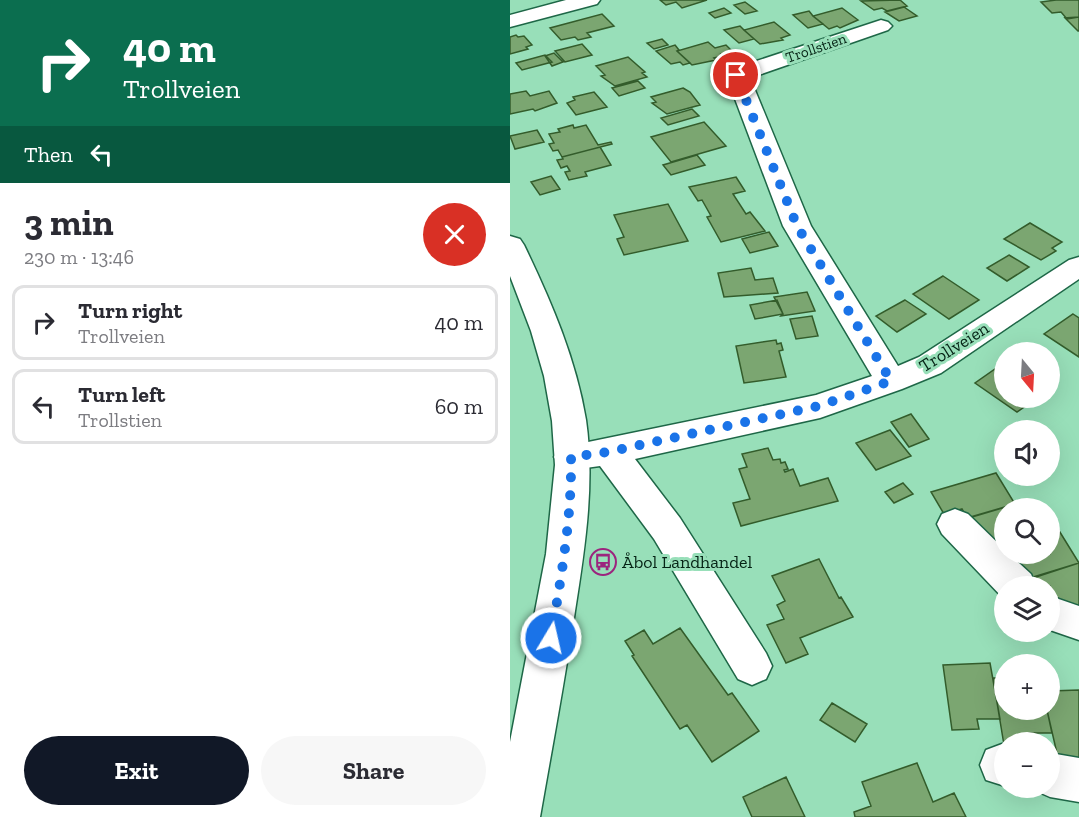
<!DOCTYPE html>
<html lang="en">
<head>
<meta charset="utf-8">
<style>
  :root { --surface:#fff; --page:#f7f7f7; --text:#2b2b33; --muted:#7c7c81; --line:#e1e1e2; --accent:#111827 }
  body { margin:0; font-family:"Zilla Slab",serif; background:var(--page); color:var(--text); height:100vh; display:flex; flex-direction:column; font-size:22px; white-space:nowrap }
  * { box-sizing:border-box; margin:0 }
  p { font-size:20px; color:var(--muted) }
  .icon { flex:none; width:33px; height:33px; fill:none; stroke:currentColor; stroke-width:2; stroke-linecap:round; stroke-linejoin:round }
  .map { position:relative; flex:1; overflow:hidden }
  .side { display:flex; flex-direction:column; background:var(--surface); width:510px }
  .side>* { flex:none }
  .banner { background:#0b6e4f; color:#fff; overflow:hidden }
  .needle { width:39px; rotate:162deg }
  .tools { position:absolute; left:484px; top:342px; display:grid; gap:12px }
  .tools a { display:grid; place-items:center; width:66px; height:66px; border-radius:50%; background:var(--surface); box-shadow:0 6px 24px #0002; font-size:30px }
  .pin { position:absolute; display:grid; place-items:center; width:51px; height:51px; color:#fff; margin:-26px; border:3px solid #fff; border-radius:50%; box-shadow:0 2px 6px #0007 }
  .me { position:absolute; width:66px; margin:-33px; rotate:9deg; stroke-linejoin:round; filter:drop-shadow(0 0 4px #0008) }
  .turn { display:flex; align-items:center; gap:21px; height:126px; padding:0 24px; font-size:27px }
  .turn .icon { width:78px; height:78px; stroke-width:2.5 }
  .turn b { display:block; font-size:42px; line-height:51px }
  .then { display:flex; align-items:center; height:57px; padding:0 24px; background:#0003; gap:12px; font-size:22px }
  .round { display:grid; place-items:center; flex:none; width:63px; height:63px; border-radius:32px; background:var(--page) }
  .overview { display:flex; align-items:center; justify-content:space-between; height:102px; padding:0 24px }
  h1 { font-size:36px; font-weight:700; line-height:45px }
  .button { display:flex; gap:12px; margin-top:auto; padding:12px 24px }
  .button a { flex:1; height:69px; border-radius:36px; background:var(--accent); color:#fff; font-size:24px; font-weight:700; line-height:69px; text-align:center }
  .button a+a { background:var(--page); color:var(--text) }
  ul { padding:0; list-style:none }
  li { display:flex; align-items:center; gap:18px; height:75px; margin:0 12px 9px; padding:0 12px; border:3px solid var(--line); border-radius:12px }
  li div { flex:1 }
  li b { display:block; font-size:22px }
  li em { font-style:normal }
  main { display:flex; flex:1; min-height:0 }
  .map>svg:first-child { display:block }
</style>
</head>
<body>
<main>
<section class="side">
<div class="banner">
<div class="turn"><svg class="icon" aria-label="right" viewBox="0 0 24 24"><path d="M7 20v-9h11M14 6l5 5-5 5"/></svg><div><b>40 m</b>Trollveien</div></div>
<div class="then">Then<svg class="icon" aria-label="left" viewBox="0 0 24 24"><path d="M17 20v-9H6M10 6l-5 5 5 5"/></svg></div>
</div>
<div class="overview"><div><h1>3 min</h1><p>230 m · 13:46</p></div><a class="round" style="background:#d93025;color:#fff"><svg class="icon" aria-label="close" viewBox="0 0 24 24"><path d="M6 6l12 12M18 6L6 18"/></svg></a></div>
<ul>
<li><svg class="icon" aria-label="right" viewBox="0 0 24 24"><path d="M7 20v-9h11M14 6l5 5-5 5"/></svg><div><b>Turn right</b><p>Trollveien</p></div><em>40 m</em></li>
<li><svg class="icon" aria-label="left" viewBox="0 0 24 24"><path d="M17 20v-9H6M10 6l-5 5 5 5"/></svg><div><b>Turn left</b><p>Trollstien</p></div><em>60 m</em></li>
</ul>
<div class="button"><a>Exit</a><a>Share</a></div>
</section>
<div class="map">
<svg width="569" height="817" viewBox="0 0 569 817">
  <rect width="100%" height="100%" fill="#98dfb9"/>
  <path fill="#7ba671" stroke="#335c2b" stroke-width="1.5" d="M150,0H197L172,8L166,2L156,5Z
    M390,0L397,6L377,11L372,8L364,10L351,1Z
    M546,0H569V17L557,19L551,12L542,13L531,2Z
    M235,2L247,11L235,14L224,5Z
    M394,7L407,16L389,21L375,12Z
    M214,8L221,13L205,18L199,13Z
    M332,8L348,20L330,28L327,26L319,29L303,16Z
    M299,11L303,16L313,24L298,28L283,15Z
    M92,14L104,26L77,33L81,37L68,40L65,37L51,40L40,28Z
    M569,17V31H568L555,18Z
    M264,22L280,35L271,38L273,40L250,44L234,30Z
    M230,26L234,30L244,39L229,43L214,30Z
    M6,35L8,37L14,36L22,45L16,47L18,49L0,54V37Z
    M152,39L158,45L144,49L137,43Z
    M198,42L205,48L216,45L222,51L211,54L213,56L204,58L206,60L182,65L167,51Z
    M72,44L82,55L55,62L45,51Z
    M165,45L169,50L167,51L180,63L173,65L170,62L161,64L146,51Z
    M44,53L53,62L42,66L35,56Z
    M35,55L42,62L12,70L6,63Z
    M118,57L135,72L132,73L137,77L105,86L91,76L95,75L86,66Z
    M128,81L135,88L109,96L102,88Z
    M173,88L180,92L190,105L157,114L142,103L146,102L141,97Z
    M16,91L20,96L39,91L47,103L25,111L23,109L0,114V94Z
    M84,92L97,107L66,115L57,103L65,100L63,97Z
    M182,109L189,116L158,125L151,118Z
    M194,122L216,146L161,162L141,137Z
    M63,125L64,128L76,125L88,145L101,142L102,144L52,157L48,150L43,151L39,144L44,143L39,134L50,132L48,129Z
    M27,130L34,142L5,149L0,136Z
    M90,147L101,165L75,172L77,176L59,180L55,172L60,171L57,166L51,168L47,160L53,159L52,157Z
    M187,155L195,165L161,175L153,165Z
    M41,176L50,189L30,195L21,182Z
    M226,177L235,191L223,194L236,214L240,212L255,231L211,242L197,217L201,216L192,200L188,201L179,187Z
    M158,204L178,241L114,255L107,239L114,237L104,215Z
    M520,223L552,242L542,248L546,251L531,260L494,239Z
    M259,232L268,246L240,253L232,239Z
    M499,255L519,267L497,281L477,268Z
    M241,268L245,280L263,278L268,293L214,297L208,273Z
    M433,276L469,300L439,319L403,294Z
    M297,292L305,311L271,316L273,314L264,297Z
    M267,300L273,314L245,319L240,305Z
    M395,300L416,314L387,332L366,316Z
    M563,314L569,318V357L534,334Z
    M302,316L308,336L286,339L280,319Z
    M266,340L267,344L271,343L273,350L269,351L276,377L234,383L226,346Z
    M495,362V398H527L507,412L465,383Z
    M401,414L419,439L399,447L381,422Z
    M380,430L401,456L366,470L346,443Z
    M258,448L263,460L270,459L271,463L275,462L278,469L274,470L275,472L283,469L290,486L318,478L328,501L231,526L223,503L240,499L229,469L237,467L232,454Z
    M486,473L505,504L457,518L452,509L434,514L421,492Z
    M393,483L403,494L384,503L375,492Z
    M516,501L521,508H495V545L493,546L488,547L475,539L462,517Z
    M548,529L569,563L520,578L514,567L507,569L497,554H540V532Z
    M309,559L329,598L331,597L343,617L290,638L298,654L276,663L257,625L274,619L267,605L275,601L262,576Z
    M569,563V606L555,610L548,598L540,601V586H532L526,577Z
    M170,628L218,695L222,693L249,731L202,762L177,725L170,729L122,656L124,655L115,641L134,630L143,644Z
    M480,663L490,719H467L469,729L442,730L433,665Z
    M483,678H495V710H537L542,733H519L521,742H495L494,745Z
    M569,690V758H548L537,710H540V691Z
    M322,703L357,724L345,742L310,720Z
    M407,763L423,802L444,793L456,817H345L344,812L361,806L352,782Z
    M276,777L295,817H242L233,797Z"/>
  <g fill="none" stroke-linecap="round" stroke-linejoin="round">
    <defs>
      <path id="minor" d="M56,0H90L87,4L0,27V15Z
        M371,20L378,22L382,26L378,30L240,78L301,226L388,366L409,357L559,260L569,257V279L431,373L392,389L310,418L125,459L170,518L256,653L262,666L256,679L242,685L228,679L144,539L90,466L61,470L49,466L44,457L49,448L306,395L362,376L273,226L216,75L219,70Z
        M445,509L458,514L495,550V554H499L521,574L526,586H495L493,598L432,534L427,524L432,514Z
        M540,596L569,606V640L540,630Z
        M492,744H495V786L476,780L470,765L476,750Z
        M540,753L569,758V802L540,797L524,790L523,788H540Z"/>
      <path id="major" d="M0,236L10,239L14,245C41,301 66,359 76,420C85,483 75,548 65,611C55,680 42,748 30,817H0V742L36,554L45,465L42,421L34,376L21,331L0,276Z"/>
    </defs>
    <use href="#minor" stroke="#1e6747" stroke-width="3"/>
    <use href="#major" stroke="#1e6747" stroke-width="3"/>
    <use href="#minor" fill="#fff" fill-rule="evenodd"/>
    <use href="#major" fill="#fff" fill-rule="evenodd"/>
  </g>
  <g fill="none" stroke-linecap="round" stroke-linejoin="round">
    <path stroke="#1a73e8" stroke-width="10" stroke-dasharray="0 18" d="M41,638C51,577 62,518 61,457L98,452L309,406L381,381L287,226L226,75"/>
  </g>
  <defs>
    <symbol id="bus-ring" viewBox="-11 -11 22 22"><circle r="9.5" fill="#98dfb9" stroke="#9c247e" stroke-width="1.5"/><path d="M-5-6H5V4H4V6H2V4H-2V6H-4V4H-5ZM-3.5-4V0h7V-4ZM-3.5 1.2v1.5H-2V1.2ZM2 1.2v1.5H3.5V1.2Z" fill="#9c247e"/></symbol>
  </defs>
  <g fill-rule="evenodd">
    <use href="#bus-ring" x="78" y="547" width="30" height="30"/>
  </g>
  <g text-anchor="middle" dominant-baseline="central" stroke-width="6" stroke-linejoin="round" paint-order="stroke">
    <g font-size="15" fill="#052315" stroke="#98dfb9">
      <text transform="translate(306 48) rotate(-19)">Trollstien</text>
    </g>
    <g font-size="18" fill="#052315" stroke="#98dfb9">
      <text transform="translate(444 347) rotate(-32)">Trollveien</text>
    </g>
    <g font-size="18" fill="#052315" stroke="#98dfb9" text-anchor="start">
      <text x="112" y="562">Åbol Landhandel</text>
    </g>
  </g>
</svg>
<div class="tools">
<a><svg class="needle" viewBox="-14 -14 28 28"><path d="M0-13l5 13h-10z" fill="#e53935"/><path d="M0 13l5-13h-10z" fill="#7c7c81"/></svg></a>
<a><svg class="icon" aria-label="sound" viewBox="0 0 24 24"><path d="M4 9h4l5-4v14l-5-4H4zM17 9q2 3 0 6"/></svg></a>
<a><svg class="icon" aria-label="search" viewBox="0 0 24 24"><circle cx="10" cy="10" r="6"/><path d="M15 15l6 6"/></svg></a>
<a><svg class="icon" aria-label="layers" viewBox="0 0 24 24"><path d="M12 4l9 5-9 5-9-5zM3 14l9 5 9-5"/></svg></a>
<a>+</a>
<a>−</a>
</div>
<div class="pin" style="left:226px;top:75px;background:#d93025"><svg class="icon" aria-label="arrive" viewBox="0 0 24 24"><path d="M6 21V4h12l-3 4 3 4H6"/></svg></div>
<svg class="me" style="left:41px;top:638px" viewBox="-20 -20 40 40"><circle r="17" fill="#1a73e8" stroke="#fff" stroke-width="3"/><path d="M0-11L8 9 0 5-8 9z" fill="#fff"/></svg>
</div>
</main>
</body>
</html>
